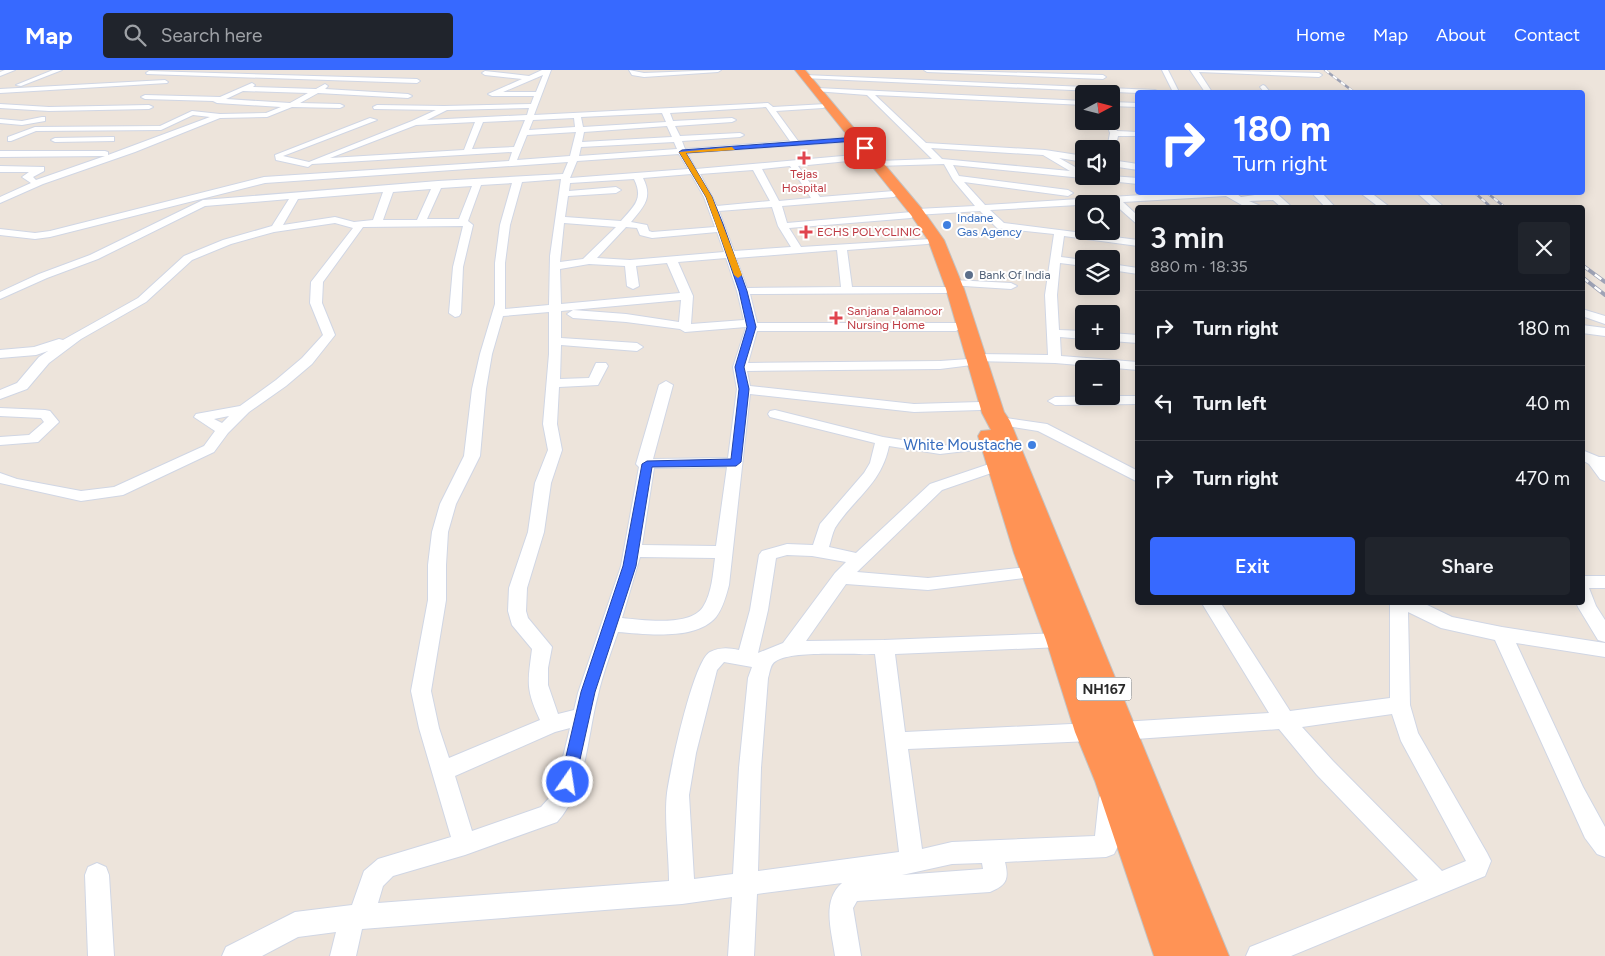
<!DOCTYPE html>
<html lang="en">
<head>
<meta charset="utf-8">
<style>
  :root { --surface:#171b24; --page:#20242c; --text:#f1f3f6; --muted:#9ea1a6; --line:#363941; --accent:#3769ff }
  body { margin:0; font-family:Figtree,sans-serif; background:var(--page); color:var(--text); height:100vh; display:flex; flex-direction:column; font-size:19px; white-space:nowrap }
  * { box-sizing:border-box; margin:0 }
  p { font-size:16px; color:var(--muted) }
  .icon { flex:none; width:28px; height:28px; fill:none; stroke:currentColor; stroke-width:2; stroke-linecap:round; stroke-linejoin:round }
  .map { position:relative; flex:1; overflow:hidden }
  .side { position:absolute; left:1135px; top:135px; width:450px; height:400px; display:flex; flex-direction:column; background:var(--surface); border-radius:5px; box-shadow:0 2px 12px #0003 }
  .side>* { flex:none }
  .hud { position:absolute; left:1135px; top:20px; width:450px; height:105px; border-radius:5px; box-shadow:0 2px 12px #0003; background:#3769ff; color:#fff; overflow:hidden }
  .needle { width:32px; rotate:83deg }
  .controls { position:absolute; left:1075px; top:15px; display:grid; gap:10px }
  .controls a { display:grid; place-items:center; width:45px; height:45px; border-radius:5px; background:var(--surface); box-shadow:0 2px 12px #0003; font-size:25px }
  .pin { position:absolute; display:grid; place-items:center; width:42px; height:42px; color:#fff; margin:-21px; border-radius:10px; box-shadow:0 2px 8px #0006 }
  .me { position:absolute; width:55px; margin:-28px; rotate:13deg; stroke-linejoin:round; filter:drop-shadow(0 0 4px #0008) }
  .turn { display:flex; align-items:center; gap:18px; height:105px; padding:0 15px; font-size:22px }
  .turn .icon { width:65px; height:65px; stroke-width:2.5 }
  .turn b { display:block; font-size:35px; line-height:42px }
  .round { display:grid; place-items:center; flex:none; width:52px; height:52px; border-radius:5px; background:var(--page) }
  .overview { display:flex; align-items:center; justify-content:space-between; height:85px; padding:0 15px }
  h1 { font-size:30px; font-weight:600; line-height:38px }
  .cta { display:flex; gap:10px; margin-top:auto; padding:10px 15px }
  .cta a { flex:1; height:58px; border-radius:5px; background:var(--accent); color:#fff; font-size:20px; font-weight:600; line-height:58px; text-align:center }
  .cta a+a { background:var(--page); color:var(--text) }
  ul { padding:0; list-style:none }
  li { display:flex; align-items:center; gap:15px; height:75px; padding:0 15px; border-top:1px solid var(--line) }
  li div { flex:1 }
  li b { display:block; font-size:19px }
  li em { font-style:normal }
  header { display:flex; align-items:center; gap:30px; box-sizing:border-box; height:70px; padding:0 25px; background:var(--accent); color:#fff }
  header strong { font-size:24px }
  nav { display:flex; gap:28px; margin-inline-start:auto; font-size:18px }
  .search { width:350px; height:45px; background:var(--page); display:flex; align-items:center; gap:12px; box-sizing:border-box; padding:0 18px; border-radius:5px; color:var(--muted); font-size:19px }
  .map>svg:first-child { display:block }
</style>
</head>
<body>
<header>
<strong>Map</strong>
<div class="search"><svg class="icon" aria-label="search" viewBox="0 0 24 24"><circle cx="10" cy="10" r="6"/><path d="M15 15l6 6"/></svg>Search here</div>
<nav><a>Home</a><a>Map</a><a>About</a><a>Contact</a></nav>
</header>
<div class="map">
<svg width="1605" height="886" viewBox="0 0 1605 886">
  <rect width="100%" height="100%" fill="#ede4db"/>
  <g fill="none" stroke-linecap="round" stroke-linejoin="round">
    <defs>
      <path id="minor" d="M5,0H15L0,6V2Z
        M53,0H62L21,16L16,15Z
        M542,0H551L534,45L768,33L773,37L826,34L827,36L823,38L776,41L798,71L858,67L862,69L861,71L687,83L696,99L865,84L869,87L868,89L798,96L820,127L894,121L899,124L894,127L782,136L787,153L912,142L917,139L975,136L953,110L944,94L875,96L874,94L878,91L932,89L867,25L815,21V19L817,18L1084,31V35L875,25L926,73L1045,80L1084,86V92L1059,88L1084,102V106H1086L1082,108L953,95L959,106L1068,120L1073,123L1068,126L964,112L985,135L1190,122H1234L1241,127L1275,122L1293,138H1282L1273,130L1249,131L1265,138H1247L1226,126L1123,132L1138,146V155L1113,133L990,140L1004,153L1138,170V176L1064,166L1061,187L1084,190V196L1060,193L1057,225L1059,260L1084,261V269L1060,267L1061,286L1138,292V300L1055,293L973,291L972,295L940,299L747,301L750,316L914,334L980,332L987,336L980,340L914,342L750,324L729,515C726,526 723,538 716,547C696,571 645,564 618,562C611,582 603,603 598,625C587,666 587,719 557,752L465,785L393,806L383,816L378,833L669,811C669,785 664,748 667,723C670,701 693,591 710,582C720,577 729,578 739,580L750,540L759,485L762,481L787,474L813,475L820,454L864,403L870,393L875,373L770,347L768,344L770,341L775,340L883,367L940,376L991,370L996,371L998,374L996,377L991,378L940,384L889,376C881,415 854,428 835,458C832,464 831,471 829,477L856,483L930,414L998,391L1003,393L1006,396L1003,399L942,420L857,502L928,508L1035,496L1041,498L1044,502L1041,506L928,520L846,514L806,571L884,570L1061,563L1068,565L1071,570L1068,575L1061,577L895,584L905,662L1091,653L1098,656L1102,662L1098,668L1091,671L908,679L922,779L952,772L1095,766L1099,728L1102,721L1110,718L1118,721L1121,728L1118,776L1114,784L1106,787L1005,792C1009,809 1007,815 990,822L857,831L853,838L861,886H835C832,862 821,831 842,813L757,824L754,886H728L732,827L682,834L362,859L356,886H330L336,862L298,867L262,886H222L226,877L295,842L352,835L364,801L378,789L451,767L419,658L411,621L428,530V495L432,462L440,434L464,386L472,319L480,284L495,234V193L500,155L512,113L481,115L468,151L473,155L463,197L461,243L459,246L455,247L449,243L453,197L463,156L363,157L323,212L322,233L335,265L312,294L286,316L249,342L228,363L214,382L123,425L81,431L0,413V403L17,409L81,421L114,417L204,376L215,361L194,347L196,344L240,336L276,310L302,288L323,265L310,233L311,212L353,158L335,153L274,162L231,174L192,190L146,232L81,269L49,293L27,319L0,329V320L17,313L39,287L48,281L36,285L0,288V280L34,277L59,269L63,270L138,228L184,186L223,170L272,156L289,129L205,136L98,189L47,208L0,229V222L39,204L90,185L203,130L438,111L563,104L568,92L265,113L50,167L35,169L0,165V159L35,163L50,161L264,107L509,91L512,82L312,94L308,97L276,90L275,85L370,48L377,50L283,86L309,92L412,51L436,40L374,39L373,37L377,35L444,36L531,34L534,26H492L488,24L522,9L485,5L482,3L485,1L529,6ZM543,5L536,22H503ZM766,37L790,71L685,79L682,71L740,67L744,65L740,63L680,66L675,56L732,52L736,50L732,48L673,51L670,43ZM529,38L527,45L427,50L447,40ZM662,43L666,52L583,57L581,47ZM574,48L575,57L529,60L533,50ZM525,50L514,77L472,79L483,52ZM475,52L464,80L330,88L416,55ZM667,56L672,67L582,72L584,62ZM576,62L570,86L517,90L527,65ZM674,72L677,79L579,86L581,77ZM931,78L1043,85L1070,101L942,89ZM679,84L688,99L570,108L577,91ZM790,96L811,128L779,131L762,99ZM753,100L770,131L717,136L700,104ZM691,104L704,127L715,157L652,162L649,161L647,155L631,152C644,136 653,128 643,108ZM561,109L550,186L549,235L505,239V193L510,155L522,112ZM634,109C644,129 634,136 621,151L565,147L568,126L616,123L621,120L616,117L569,121L570,113ZM472,116L459,149H427L441,118ZM431,119L417,150H383L393,122ZM383,122L373,150L354,152L335,147L283,155L298,129ZM772,137L778,156L791,177L734,181L719,141ZM980,141L997,158L1054,164L1045,225L1048,285L975,284L970,285L969,289L940,291L748,293L757,261H956L962,257L956,253H757L750,224L946,223L952,220L946,217H852L847,180L927,174L931,173L932,171L931,169L801,177L789,158L911,148L916,145ZM564,153L616,157L583,189L560,192ZM626,157L637,158L640,165L652,168L717,162L724,182L630,190L597,188ZM837,180L841,217L747,218L736,188ZM726,188L737,221L744,250L691,254L693,226L678,192ZM667,193L680,223L561,234L560,199L589,194L625,196L627,216L633,219L639,216L636,196ZM681,230L679,252L626,244L573,240L567,244L573,248L626,252L680,259L685,262L746,257L733,297L737,319L728,388L653,389L673,315L666,311L659,315L636,394L639,397L621,496L578,623L574,640L558,644L548,615V598L552,577L528,548L526,541L527,518L544,462L551,413L562,380L557,354L559,317L598,315L608,296L606,293H596L589,308L560,309L561,275L637,281L643,277L637,273L561,268V241ZM549,242V284L543,354L548,380L535,413L528,462L509,518L508,541L512,555L532,579C528,612 525,618 540,650L449,688L439,658L431,621L446,530V495L448,462L456,434L480,386L486,319L492,284L503,246ZM229,346L222,353L214,349ZM727,397L716,476L642,475L654,398ZM787,485L812,486L846,492L835,503L783,573L758,583L768,540L776,488ZM640,487L715,488C713,503 712,523 703,537C690,557 643,550 622,548ZM875,584L899,782L758,801L761,698L768,608C770,602 770,594 776,591C793,580 853,585 875,584ZM724,592L752,597L748,608L739,698L733,804L694,809L689,725L696,683L717,600ZM570,658L557,712L550,727L541,737L472,761L455,706L555,662ZM982,793L983,799L902,805L952,794Z
        M629,0L644,3L721,0L718,2L644,7L632,5Z
        M924,0L1103,5L1106,7L1103,9L927,2Z
        M1162,0H1168L1179,22H1173Z
        M1190,0L1319,3L1322,5L1319,7L1199,2L1212,22H1205Z
        M149,1L417,9L420,11L417,13L147,4L146,3Z
        M805,5L1155,20L1159,22L1138,23L803,8V6Z
        M165,10L168,12L167,13L0,23V19Z
        M252,13L255,15L253,17L316,19L325,14L328,16L325,19L408,24L412,26L408,28L318,23L300,33L340,34L344,36L340,38L292,37L267,47L220,48L135,82L43,114L0,133V127L31,113L22,107L29,102H0V96L44,97V101L33,107L36,110L105,86L0,87V81H105L108,82V85L210,47L193,45L161,60L36,61L11,71H8V67L35,57L160,56L192,41L220,44L266,43L281,37L217,33L213,31L145,29L141,27L145,25L220,27ZM243,21L308,23L290,33L226,29Z
        M1263,15L1265,16L1270,22H1264L1260,17Z
        M1111,32L1138,33V37L1111,36Z
        M0,34L49,37L149,35L153,37L149,39L49,41L0,38Z
        M42,47H45V51L22,55L0,53V49L22,51Z
        M1111,49L1117,61L1138,62V66H1118L1115,79L1111,81V79H1107L1110,63L1106,51H1111Z
        M111,67H114V71L55,72L51,70L55,68Z
        M1111,90L1138,94V100L1111,96Z
        M1086,106H1111L1138,108V114L1090,109Z
        M1311,122H1321L1336,138H1326Z
        M1359,122H1370L1391,138H1380Z
        M1416,122H1427L1445,138H1434Z
        M1111,194L1138,198V204L1111,200Z
        M953,210L1011,213L1017,216L1011,219L949,215L947,213Z
        M1582,239L1605,246V254L1582,246Z
        M1582,255L1605,258V266L1582,263Z
        M1111,263L1138,265V273L1111,271Z
        M1111,326H1138V334L1055,335L1048,331L1055,327Z
        M0,338L45,340L50,341L59,352L38,372L0,375V367L29,365L44,352L41,348L0,346Z
        M999,347L1047,354L1138,401V412L1038,361L994,354L992,351L994,348Z
        M1582,380L1599,387H1605V411L1600,409L1589,394L1582,390Z
        M1582,506H1605V518H1589L1596,536L1605,550V572L1598,570L1578,537L1576,532H1582Z
        M1204,532H1220L1290,641L1390,628V532H1421L1452,547L1502,557L1605,573V587L1516,573L1583,717L1605,757V787L1597,784L1585,768L1495,570L1441,558L1408,542L1410,635L1418,663L1487,783L1491,791L1485,806L1291,886H1246L1250,877L1418,810L1317,705L1279,659L1121,670L1114,667L1110,661L1114,655L1121,652L1269,643L1206,540L1203,535ZM1392,644L1401,671L1466,791L1442,801L1333,691L1302,657Z
        M97,793L106,797L109,805L114,886H88L85,805L88,797Z"/>
      <path id="highway" d="M795,0H805L922,139L944,170L964,219L1004,342L1010,351L1229,886H1154L1095,711L1075,662L1046,570L1014,483L978,366L981,361L991,360L982,343L946,219L928,170L911,145Z"/>
    </defs>
    <use href="#minor" stroke="#d0d6e4" stroke-width="2"/>
    <use href="#highway" stroke="#c3c3c3" stroke-width="2"/>
    <use href="#minor" fill="#fff" fill-rule="evenodd"/>
    <use href="#highway" fill="#ff9355" fill-rule="evenodd"/>
    <defs>
      <path id="rail-far1" d="M1325,0L1354,22
        M1474,122L1492,138
        M1486,122L1506,138"/>
      <path id="rail" d="M1582,195L1605,212
        M1582,207L1605,225"/>
    </defs>
    <use href="#rail-far1" stroke="#9ea3b6" stroke-width="2.5"/>
    <use href="#rail" stroke="#9ea3b6" stroke-width="4"/>
    <use href="#rail-far1" stroke="#fff" stroke-width="2" stroke-dasharray="5" stroke-linecap="butt"/>
    <use href="#rail" stroke="#fff" stroke-width="2.5" stroke-dasharray="8" stroke-linecap="butt"/>
  </g>
  <path fill="#3769ff" stroke="#2444a6" d="M858,67L867,77V79H863L856,71L686,83L712,127L723,154L747,221L756,257L744,297L749,319L741,392L736,396L652,397L636,496L595,622L575,712L573,717L568,719L562,717L560,712L581,622L623,496L642,394L647,391L731,389L739,319L735,297L747,257L739,221L716,154L706,127L679,82L682,80Z"/>
  <path fill="#f59e0b" d="M732,77L735,80L686,83L712,127L742,205L738,208L734,205L706,127L679,82Z"/>
  <g fill="#e0444e" stroke="#fff" stroke-width="2">
    <path d="M801.5 80.5h5v5h5v5h-5v5h-5v-5h-5v-5h5z"/>
    <path d="M803.5 154.5h5v5h5v5h-5v5h-5v-5h-5v-5h5z"/>
    <path d="M833.5 240.5h5v5h5v5h-5v5h-5v-5h-5v-5h5z"/>
  </g>
  <g fill="#3f7fe0" stroke="#fff" stroke-width="2">
    <circle cx="947" cy="155" r="5"/>
    <circle cx="1032" cy="375" r="5"/>
  </g>
  <circle fill="#5c6f8a" stroke="#fff" stroke-width="2" cx="969" cy="205" r="5"/>
  <g text-anchor="middle" dominant-baseline="central" stroke-width="4" stroke-linejoin="round" paint-order="stroke">
    <g font-size="12" fill="#be3a42" stroke="#fff" text-anchor="start">
      <text x="804" y="104" text-anchor="middle">Tejas<tspan x="804" dy="14">Hospital</tspan></text>
      <text x="817" y="162">ECHS POLYCLINIC</text>
      <text x="847" y="241">Sanjana Palamoor<tspan x="847" dy="14">Nursing Home</tspan></text>
    </g>
    <g font-size="12" fill="#366cbe" stroke="#fff" text-anchor="start">
      <text x="957" y="148">Indane<tspan x="957" dy="14">Gas Agency</tspan></text>
    </g>
    <g font-size="12" fill="#4e5e75" stroke="#fff" text-anchor="start">
      <text x="979" y="205">Bank Of India</text>
    </g>
    <rect fill="#fff" stroke="#6a6a6a" stroke-width="1" x="1076.5" y="607.5" width="55" height="23" rx="4"/>
    <g font-size="14" font-weight="bold" fill="#2a2a2a">
      <text x="1104" y="619">NH167</text>
    </g>
    <g font-size="15" fill="#366cbe" stroke="#fff" text-anchor="end">
      <text x="1022" y="375">White Moustache</text>
    </g>
  </g>
</svg>
<div class="controls">
<a><svg class="needle" viewBox="-14 -14 28 28"><path d="M0-13l5 13h-10z" fill="#e53935"/><path d="M0 13l5-13h-10z" fill="#9ea1a6"/></svg></a>
<a><svg class="icon" aria-label="sound" viewBox="0 0 24 24"><path d="M4 9h4l5-4v14l-5-4H4zM17 9q2 3 0 6"/></svg></a>
<a><svg class="icon" aria-label="search" viewBox="0 0 24 24"><circle cx="10" cy="10" r="6"/><path d="M15 15l6 6"/></svg></a>
<a><svg class="icon" aria-label="layers" viewBox="0 0 24 24"><path d="M12 4l9 5-9 5-9-5zM3 14l9 5 9-5"/></svg></a>
<a>+</a>
<a>−</a>
</div>
<div class="pin" style="left:865px;top:78px;background:#d93025"><svg class="icon" aria-label="arrive" viewBox="0 0 24 24"><path d="M6 21V4h12l-3 4 3 4H6"/></svg></div>
<svg class="me" style="left:568px;top:712px" viewBox="-20 -20 40 40"><circle r="17" fill="#3769ff" stroke="#fff" stroke-width="3"/><path d="M0-11L8 9 0 5-8 9z" fill="#fff"/></svg>
<div class="hud">
<div class="turn"><svg class="icon" aria-label="right" viewBox="0 0 24 24"><path d="M7 20v-9h11M14 6l5 5-5 5"/></svg><div><b>180 m</b>Turn right</div></div>
</div>
<section class="side">
<div class="overview"><div><h1>3 min</h1><p>880 m · 18:35</p></div><a class="round"><svg class="icon" aria-label="close" viewBox="0 0 24 24"><path d="M6 6l12 12M18 6L6 18"/></svg></a></div>
<ul>
<li><svg class="icon" aria-label="right" viewBox="0 0 24 24"><path d="M7 20v-9h11M14 6l5 5-5 5"/></svg><div><b>Turn right</b></div><em>180 m</em></li>
<li><svg class="icon" aria-label="left" viewBox="0 0 24 24"><path d="M17 20v-9H6M10 6l-5 5 5 5"/></svg><div><b>Turn left</b></div><em>40 m</em></li>
<li><svg class="icon" aria-label="right" viewBox="0 0 24 24"><path d="M7 20v-9h11M14 6l5 5-5 5"/></svg><div><b>Turn right</b></div><em>470 m</em></li>
</ul>
<div class="cta"><a>Exit</a><a>Share</a></div>
</section>
</div>
</body>
</html>
